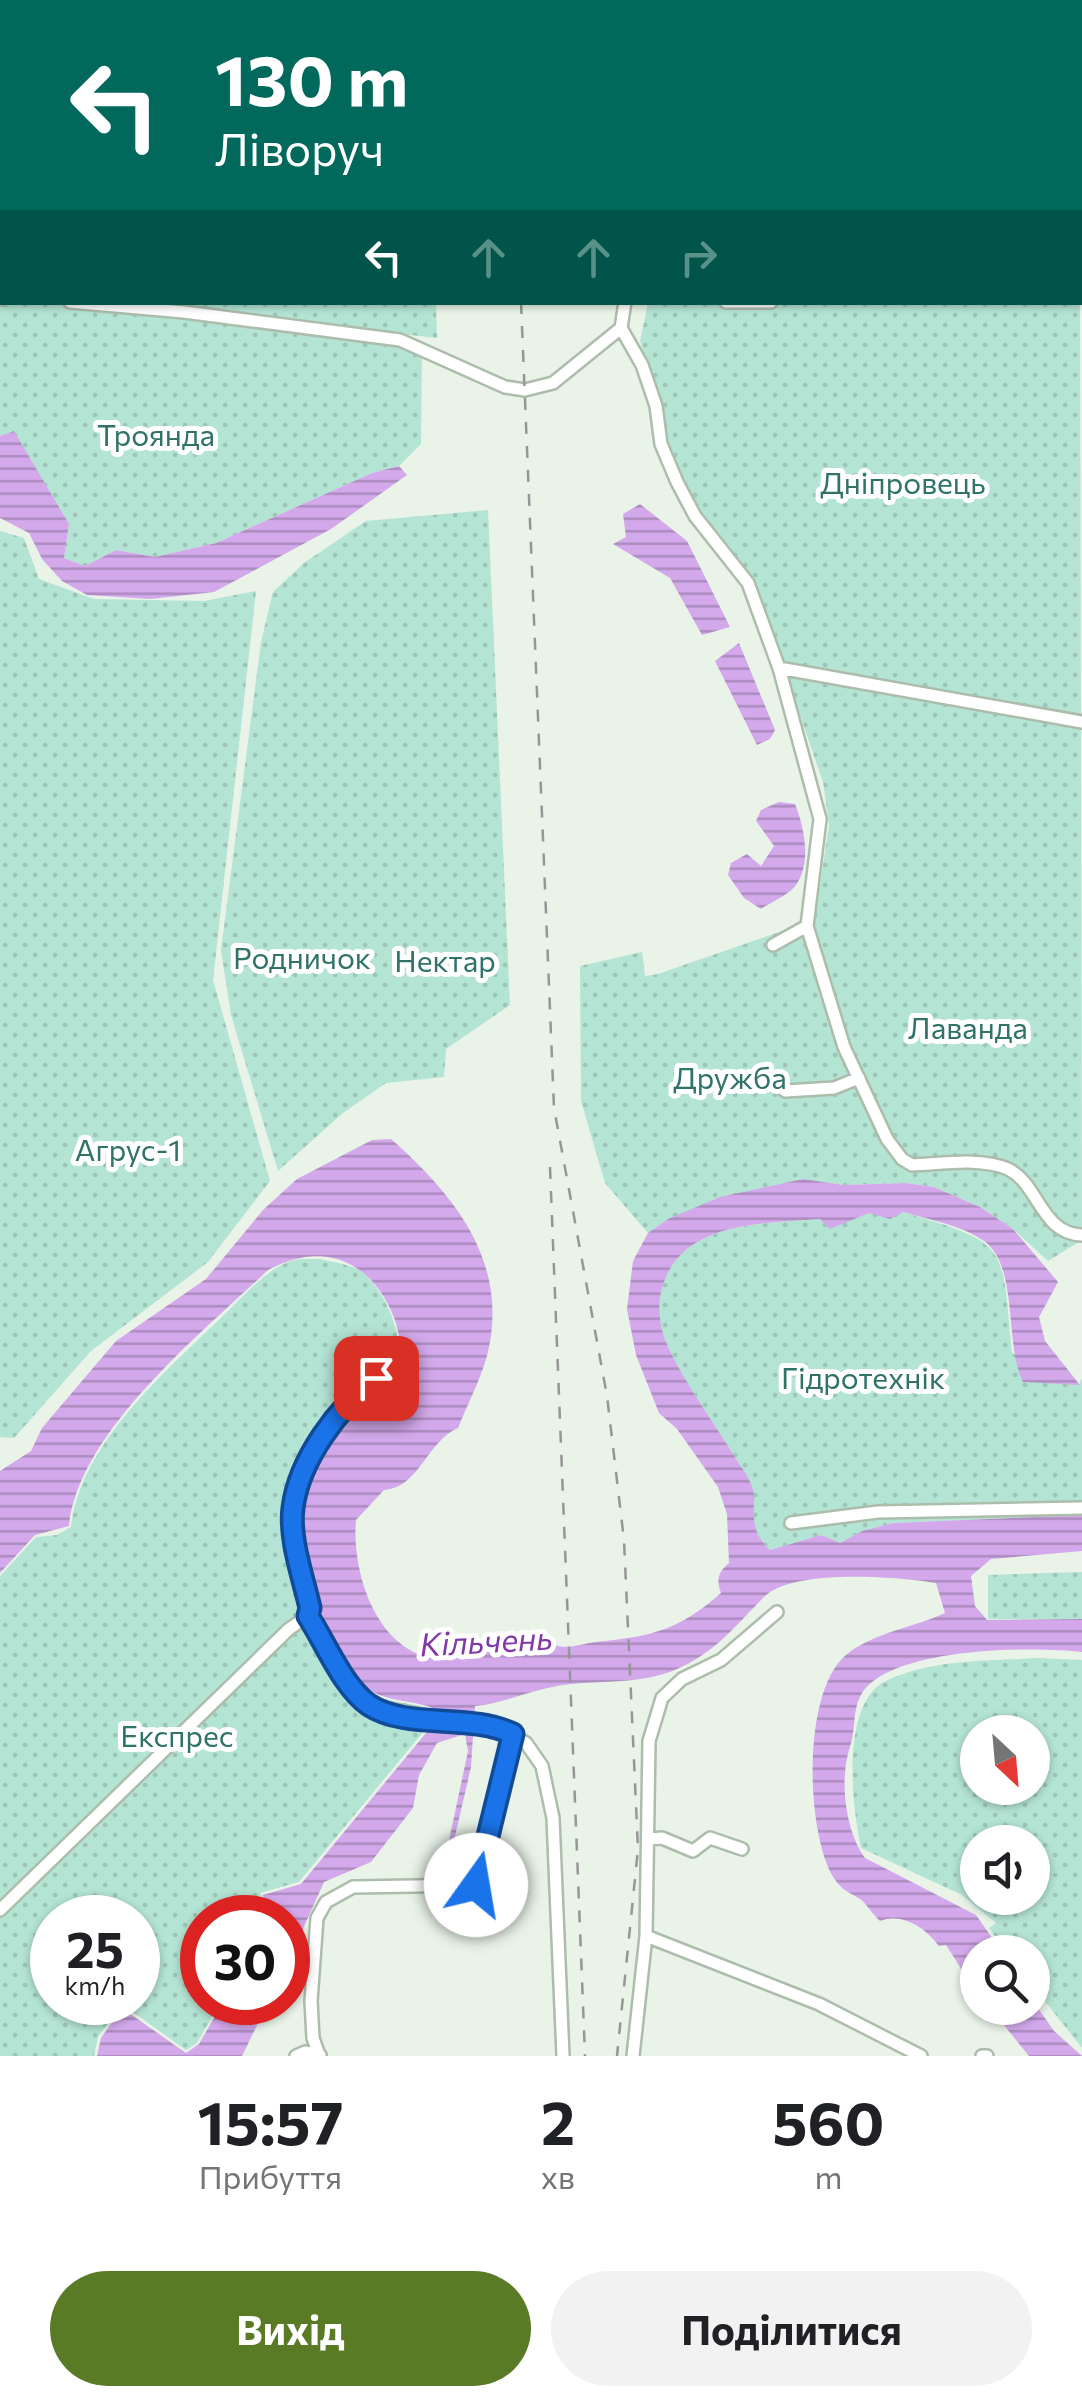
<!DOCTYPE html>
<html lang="uk">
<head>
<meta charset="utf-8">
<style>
  :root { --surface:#fff; --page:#f2f2f2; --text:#202124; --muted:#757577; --accent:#5a7b26 }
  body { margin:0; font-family:Commissioner,sans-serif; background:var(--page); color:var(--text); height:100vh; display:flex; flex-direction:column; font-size:38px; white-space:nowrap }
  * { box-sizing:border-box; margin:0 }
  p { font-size:32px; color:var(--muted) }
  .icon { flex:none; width:55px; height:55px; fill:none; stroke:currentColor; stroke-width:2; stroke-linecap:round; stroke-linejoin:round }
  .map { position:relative; height:2056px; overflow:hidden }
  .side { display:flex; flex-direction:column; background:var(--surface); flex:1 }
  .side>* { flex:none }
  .top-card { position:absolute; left:0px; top:0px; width:1082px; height:305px; box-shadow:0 2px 8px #0004; background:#00695c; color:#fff; overflow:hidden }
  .needle { width:65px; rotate:154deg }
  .buttons { position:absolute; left:960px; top:1715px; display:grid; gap:20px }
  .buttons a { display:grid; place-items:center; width:90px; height:90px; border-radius:50%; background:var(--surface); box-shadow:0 2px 8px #0004; font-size:50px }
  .speed { position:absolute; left:30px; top:1895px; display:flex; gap:20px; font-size:50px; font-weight:700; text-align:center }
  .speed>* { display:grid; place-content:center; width:130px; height:130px; border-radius:50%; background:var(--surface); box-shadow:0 2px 8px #0004; line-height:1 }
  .speed small { font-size:25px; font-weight:400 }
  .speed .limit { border:15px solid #d22; background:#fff; color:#111 }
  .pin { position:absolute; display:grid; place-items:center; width:85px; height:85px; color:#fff; margin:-42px; border-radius:20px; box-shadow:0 5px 15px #0006 }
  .me { position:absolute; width:110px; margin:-55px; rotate:13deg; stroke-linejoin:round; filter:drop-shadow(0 0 8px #0008) }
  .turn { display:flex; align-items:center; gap:35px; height:210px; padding:0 50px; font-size:45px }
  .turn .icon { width:130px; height:130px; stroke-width:2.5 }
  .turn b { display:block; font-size:70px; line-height:85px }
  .lanes { display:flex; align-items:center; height:95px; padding:0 50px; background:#0003; justify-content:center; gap:50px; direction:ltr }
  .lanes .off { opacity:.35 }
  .eta { display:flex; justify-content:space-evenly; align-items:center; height:170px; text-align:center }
  .eta b { font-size:60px; font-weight:700; line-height:70px }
  .primary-button { display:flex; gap:20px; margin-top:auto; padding:20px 50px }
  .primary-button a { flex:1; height:115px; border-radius:60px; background:var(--accent); color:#fff; font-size:40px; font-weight:700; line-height:115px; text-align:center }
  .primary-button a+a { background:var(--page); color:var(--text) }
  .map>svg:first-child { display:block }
</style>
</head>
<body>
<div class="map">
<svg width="1082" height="2056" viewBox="0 0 1082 2056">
  <defs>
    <pattern id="grass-dots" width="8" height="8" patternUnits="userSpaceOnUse" patternTransform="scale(2.5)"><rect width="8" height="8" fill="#b4e4d4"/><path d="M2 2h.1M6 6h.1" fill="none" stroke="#9cc5b7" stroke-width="1.8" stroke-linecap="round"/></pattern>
    <pattern id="water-rules" width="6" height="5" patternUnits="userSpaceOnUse" patternTransform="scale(2.5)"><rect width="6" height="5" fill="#d3a9eb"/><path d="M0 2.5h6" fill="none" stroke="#ac8bbf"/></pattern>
  </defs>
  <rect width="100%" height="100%" fill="#e9f3e8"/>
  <path fill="url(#grass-dots)" fill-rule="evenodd" d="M0,0H414V2H2V294Z
    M1080,295L1082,1240L1048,1261L1013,1229L980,1207L934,1187L906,1183L844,1185L803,1179L668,1219L648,1233L605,1183L581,1101L580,966L642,952L645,976L658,974L802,924L814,925L829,825L823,782L754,581L692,501L669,446L640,341L648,303L1080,302Z
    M0,296L2,302L76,303L422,346L421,444L399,466L372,473L216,543L155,557L116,550L85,566L64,558L69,524L14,432L0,436Z
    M125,303H436L437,338Z
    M488,510L510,1005L446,1049L444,1077L386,1083L343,1113L278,1171L231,1015L221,950L261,642L273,592L304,563L366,521Z
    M0,531L24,538L39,579L94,599L204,601L256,591L213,980L270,1181L208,1262L91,1351L14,1438L0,1437Z
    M902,1212C1012,1244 1001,1244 1012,1353L1079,1385L1082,1378V1515L893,1523L862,1531L840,1543L821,1535L770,1550C739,1520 762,1499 738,1462C716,1425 689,1390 670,1351C661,1333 657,1312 661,1292C678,1221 760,1224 820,1219L830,1228L869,1213Z
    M319,1259C332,1262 351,1264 362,1272C384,1290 404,1333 397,1361C392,1385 367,1395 352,1411C340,1423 329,1439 321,1454C309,1473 297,1502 297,1525C298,1570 332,1662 367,1691C383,1703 414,1702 433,1710L424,1731L299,1882L260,1893L262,1902L253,1917L202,1918V2002L220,2003L197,2043L186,2050L130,2010L119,2008L98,2037L94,2056H0V1576L36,1537L57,1535L71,1527C80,1444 166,1371 223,1316C243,1297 262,1273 288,1262C297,1258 309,1259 319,1259ZM52,1918H138V2002H52Z
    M1082,1572V1619H988V1575Z
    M1039,1658L1082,1660V2048L1033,1986L1032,1952H1007L989,1928L996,1923L962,1895L861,1848C852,1807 840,1703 886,1681C931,1659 990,1661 1039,1658ZM978,1732H1032V1788H978ZM978,1842H1032V1898H978Z"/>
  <path fill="url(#water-rules)" d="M14,431L69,524L64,558L85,566L116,550L155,557L216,543L372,473L399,466L407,475L331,529L214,592L150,599L87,595L62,581L42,559L29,533L0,518V436Z
    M640,504L687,541L730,627L702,635L670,578L613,544L626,537L623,514Z
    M739,643L775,730L770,739L757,745L715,661Z
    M779,802L795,804C804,827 812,862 796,885C789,895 771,902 761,909L744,898L728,875L731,863L747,854L761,866L774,846L756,821L761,810Z
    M391,1139C451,1192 505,1256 490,1342C485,1372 469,1400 458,1428C427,1441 419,1488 384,1490L356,1520C351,1577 381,1665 452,1659C477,1657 499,1636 523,1633C538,1631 545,1644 558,1646C569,1649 585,1643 596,1642C652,1636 678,1631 721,1593C716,1580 718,1572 729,1563L727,1514L718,1487L677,1429L659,1413L636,1355L627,1309L633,1261L648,1233L668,1219L720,1197L803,1179L844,1185L906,1183L934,1187L980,1207L1013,1229L1058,1282L1039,1317L1045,1341L1080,1385L1023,1382C1004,1343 1019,1266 984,1241C961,1225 930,1220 903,1212L890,1219L869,1213L830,1229L820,1219C760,1224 678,1221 661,1292C657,1312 661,1333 670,1351C689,1390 716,1425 738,1462C744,1471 754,1485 754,1496C754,1520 751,1531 770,1550L821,1535L840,1543L862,1531L893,1523L1082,1515V1551L991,1559L971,1576L975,1606L987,1620L1082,1619V1652C1033,1646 888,1647 861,1695C852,1711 856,1731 850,1747C839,1778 845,1831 865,1858L976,1915L1002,1952H978L977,1993L946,1945L939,1946C926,1928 902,1912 880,1921C873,1915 866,1903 860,1899C847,1891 841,1890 832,1875C806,1828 802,1692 846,1655C872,1633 915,1627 945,1613L936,1583C898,1577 793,1568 764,1597C736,1625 716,1652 677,1669C639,1686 597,1679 557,1686C529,1691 504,1703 475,1706L471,1767L453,1845L447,1850L468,1751L465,1734L437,1743L419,1775L413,1808L371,1862L324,1882L288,1962V1918L256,1917L264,1902L263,1895L301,1884L426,1733L435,1709C416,1700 387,1702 370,1690C335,1666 299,1564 300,1523C300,1502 310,1477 321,1458C329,1443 340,1427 352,1415C367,1397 389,1389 398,1365C403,1353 399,1333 395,1320C373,1262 325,1239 268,1270C203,1332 78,1432 69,1526L35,1535L0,1573V1471L31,1451L42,1428L116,1341L206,1279L263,1210L297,1179L372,1140Z
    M1033,2001L1054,2031L1082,2056H1029L990,2008H1032Z
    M223,2002L285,2003L280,2007H266L242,2056H97L101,2038L120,2011L129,2013L186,2053L199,2044Z"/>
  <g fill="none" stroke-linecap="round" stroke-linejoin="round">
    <defs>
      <path id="minor" d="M610,2V0
        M1080,291H1082
        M0,299H2
        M70,302L184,312L400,340L505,387L525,390L553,383L621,328L625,302
        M726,302H771
        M621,328L642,365L656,406L661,444L677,482L695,516L748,583L779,668L820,819L807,926L844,1047L887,1139L902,1159L912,1165C940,1164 982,1157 1008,1169C1039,1184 1041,1234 1082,1235
        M779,668L1082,722
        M773,945L807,926
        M785,1091L834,1088L859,1078
        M376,1378C339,1407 299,1459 293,1508C289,1539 303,1577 311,1608L308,1616L355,1690L371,1706L502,1729L526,1743L542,1766L553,1818L563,2056
        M791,1523L878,1512L1082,1508
        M649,1839L662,1838L693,1851L710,1838L742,1849
        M0,1910L289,1629L308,1616
        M646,1936L819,2004L921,2056
        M319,2055L313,2038L311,2001L317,1918L326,1902L353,1887L476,1885L513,1735
        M296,2056L305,2052L320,2055
        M633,2056L646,1936L649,1741L662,1698L682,1679L721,1660L777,1612
        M982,2056H987"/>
    </defs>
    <use href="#minor" stroke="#adbdab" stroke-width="16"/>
    <use href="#minor" stroke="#fff" stroke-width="11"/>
    <path stroke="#969696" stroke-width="2.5" stroke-dasharray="12 12" stroke-linecap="butt" d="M506,0V2
      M521,302L554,1108L607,1396L624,1540L638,1849L617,2056
      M550,1167L585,2056"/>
  </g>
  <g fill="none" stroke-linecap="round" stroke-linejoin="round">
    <defs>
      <path id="route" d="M376,1378C339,1407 299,1459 293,1508C289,1539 303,1577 310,1608L308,1616C325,1642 343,1687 369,1705C407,1730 470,1713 513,1734L476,1885"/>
    </defs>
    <use href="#route" stroke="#114b97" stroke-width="25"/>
    <use href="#route" stroke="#1a73e8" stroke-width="18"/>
  </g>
  <g text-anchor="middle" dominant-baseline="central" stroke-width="10" stroke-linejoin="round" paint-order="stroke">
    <g font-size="30" fill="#2f7369" stroke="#fff">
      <text x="156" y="433">Троянда</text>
      <text x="903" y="481">Дніпровець</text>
      <text x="302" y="956">Родничок</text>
      <text x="445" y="959">Нектар</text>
      <text x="968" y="1026">Лаванда</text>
      <text x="730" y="1076">Дружба</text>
      <text x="128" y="1148">Агрус-1</text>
      <text x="863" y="1376">Гідротехнік</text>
      <text x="177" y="1734">Експрес</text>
    </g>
    <g font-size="32" font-style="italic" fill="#8238a9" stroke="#fff">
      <text transform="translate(486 1640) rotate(-3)">Кільчень</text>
    </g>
  </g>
</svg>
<div class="buttons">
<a><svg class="needle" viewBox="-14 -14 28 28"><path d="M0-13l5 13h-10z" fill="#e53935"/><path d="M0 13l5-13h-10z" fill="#757577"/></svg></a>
<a><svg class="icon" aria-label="sound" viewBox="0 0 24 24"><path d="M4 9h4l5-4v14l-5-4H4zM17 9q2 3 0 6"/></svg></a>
<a><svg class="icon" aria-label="search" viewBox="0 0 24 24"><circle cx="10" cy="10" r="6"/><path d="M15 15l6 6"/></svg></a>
</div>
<div class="speed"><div>25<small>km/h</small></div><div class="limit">30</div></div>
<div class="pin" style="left:376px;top:1378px;background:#d93025"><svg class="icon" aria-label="arrive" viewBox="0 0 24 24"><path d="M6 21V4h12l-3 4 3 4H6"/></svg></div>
<svg class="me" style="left:476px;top:1885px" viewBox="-20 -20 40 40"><circle r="19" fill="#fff"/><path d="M0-13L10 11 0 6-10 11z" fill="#1a73e8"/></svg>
<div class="top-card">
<div class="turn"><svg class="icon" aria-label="left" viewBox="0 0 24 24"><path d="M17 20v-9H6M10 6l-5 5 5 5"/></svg><div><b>130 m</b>Ліворуч</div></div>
<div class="lanes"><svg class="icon" aria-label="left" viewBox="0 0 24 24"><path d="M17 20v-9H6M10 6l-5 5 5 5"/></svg><svg class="icon off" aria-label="ahead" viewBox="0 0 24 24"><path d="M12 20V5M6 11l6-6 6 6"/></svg><svg class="icon off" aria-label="ahead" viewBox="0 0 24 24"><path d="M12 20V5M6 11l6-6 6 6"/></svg><svg class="icon off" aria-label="right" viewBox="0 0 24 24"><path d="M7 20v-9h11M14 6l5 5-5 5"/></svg></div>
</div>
</div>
<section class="side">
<div class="eta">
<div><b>15:57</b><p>Прибуття</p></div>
<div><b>2</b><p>хв</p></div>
<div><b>560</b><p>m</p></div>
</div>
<div class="primary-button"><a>Вихід</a><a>Поділитися</a></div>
</section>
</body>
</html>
